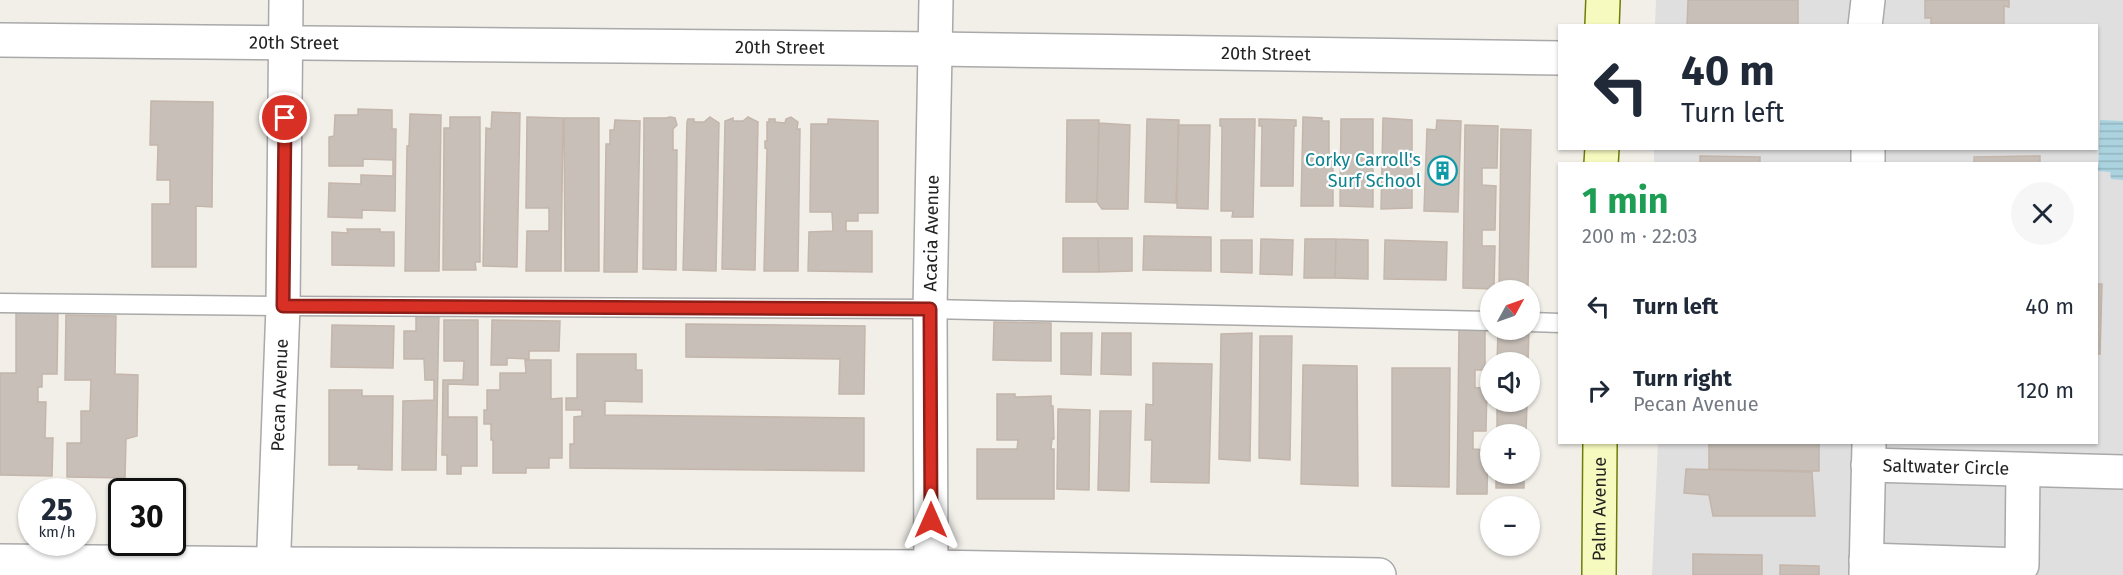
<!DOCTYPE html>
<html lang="en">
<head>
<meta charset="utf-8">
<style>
  :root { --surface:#fff; --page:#f6f6f7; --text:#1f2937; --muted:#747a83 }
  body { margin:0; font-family:"Fira Sans",sans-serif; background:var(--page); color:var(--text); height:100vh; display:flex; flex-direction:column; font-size:22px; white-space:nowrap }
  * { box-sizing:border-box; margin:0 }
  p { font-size:20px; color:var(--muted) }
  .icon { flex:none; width:33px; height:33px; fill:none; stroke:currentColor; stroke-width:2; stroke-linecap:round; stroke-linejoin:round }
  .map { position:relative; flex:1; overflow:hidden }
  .details { position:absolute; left:1558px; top:162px; width:540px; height:282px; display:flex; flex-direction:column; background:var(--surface); border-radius:0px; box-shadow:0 2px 4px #0004 }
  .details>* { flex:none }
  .banner { position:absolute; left:1558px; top:24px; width:540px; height:126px; border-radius:0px; box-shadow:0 2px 4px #0004; background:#fff; color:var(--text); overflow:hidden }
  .needle { width:39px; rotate:50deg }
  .controls { position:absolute; left:1480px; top:280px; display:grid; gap:12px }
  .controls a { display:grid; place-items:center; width:60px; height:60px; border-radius:50%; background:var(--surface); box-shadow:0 2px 4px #0004; font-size:30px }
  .speed { position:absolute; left:18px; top:478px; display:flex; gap:12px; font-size:30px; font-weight:700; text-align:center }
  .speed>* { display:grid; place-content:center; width:78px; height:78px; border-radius:50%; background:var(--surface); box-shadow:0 2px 4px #0004; line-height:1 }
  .speed small { font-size:15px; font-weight:400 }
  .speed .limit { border:3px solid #111; border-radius:9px; background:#fff; color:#111 }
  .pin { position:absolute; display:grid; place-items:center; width:51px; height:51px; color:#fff; margin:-26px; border:3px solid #fff; border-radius:50%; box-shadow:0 2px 6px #0007 }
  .me { position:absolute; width:66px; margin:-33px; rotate:0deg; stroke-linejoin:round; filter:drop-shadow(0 0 4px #0008) }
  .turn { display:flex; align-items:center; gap:21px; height:126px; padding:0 24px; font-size:27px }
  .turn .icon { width:78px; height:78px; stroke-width:2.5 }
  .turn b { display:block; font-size:42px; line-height:51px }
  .round { display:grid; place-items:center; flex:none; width:63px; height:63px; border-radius:32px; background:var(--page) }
  .overview { display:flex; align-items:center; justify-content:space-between; height:102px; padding:0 24px }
  h1 { font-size:36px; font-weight:700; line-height:45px; color:#1e9e55 }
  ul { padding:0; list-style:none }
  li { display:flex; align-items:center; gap:18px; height:84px; padding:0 24px }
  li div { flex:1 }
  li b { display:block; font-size:22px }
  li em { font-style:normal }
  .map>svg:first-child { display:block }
</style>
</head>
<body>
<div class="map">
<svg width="2123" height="575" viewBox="0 0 2123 575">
  <defs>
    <pattern id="water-rules" width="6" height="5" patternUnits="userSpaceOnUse" patternTransform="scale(1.5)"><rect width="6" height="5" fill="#aad3df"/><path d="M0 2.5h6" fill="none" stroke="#92b5bf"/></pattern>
  </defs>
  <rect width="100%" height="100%" fill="#f2efe9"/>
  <path fill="#e0dfdf" d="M1656,0H2123V575H1652L1658,443L2097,442V164L1654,163V148H2097V26L1655,25Z"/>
  <path fill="url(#water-rules)" d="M2100,120L2123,121V180L2111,179L2110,172L2098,171Z"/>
  <path fill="#c7bfb8" stroke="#c4b6ab" stroke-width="1.5" d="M1688,0H1798V26H1687Z
    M1925,0H2009V7L2004,6V26H1931V18H1925Z
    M151,101L213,102L212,207L196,206V267H152V204H170V180H157L158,145H150Z
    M358,109L392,110V129H396L395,211L362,210V218L328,217L329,183L361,184V175L393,176V160L363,159V166H329V137L334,136L335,115H358Z
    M492,112L520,113L517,267L483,266L486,128L491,129Z
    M410,114L441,115L439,271H405L407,146H409Z
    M450,117H480V262H475L476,270H443L444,128H450Z
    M527,117L563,118L561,271H526L527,231H549V208H526Z
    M670,117L675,118L677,125L673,129V150H677L676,270L643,269L644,118H666Z
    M710,117L719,123L716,271L683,270L687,122L688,119H694V122H704Z
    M748,117L758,122L755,270L722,269L725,121L733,118V121H743Z
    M791,117L798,122L797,129H800L798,271H764L767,149L765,148V141H767V122H769V119H775V122L785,123L786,119Z
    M1303,117L1322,118V121H1329V161H1333V206H1301Z
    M564,118H599V271H565Z
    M1383,118L1412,120V208L1381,209Z
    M828,119L878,121V213H858V221H846V231H872V272L808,271L809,232L833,231L832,212H810L811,124H828Z
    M1147,119L1179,120L1176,203L1145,202Z
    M1220,119H1255L1253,217H1232L1233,211H1221L1222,126H1220Z
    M1259,119L1296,120V126H1294L1293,186H1261L1262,126H1259Z
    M1341,119H1373V207L1340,206Z
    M615,120L640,121L637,272H604L606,144H610V130H614Z
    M1067,120H1099L1097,202H1066Z
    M1437,120L1461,121L1458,212L1424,211L1427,129L1436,130Z
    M1099,123L1130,125L1128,209H1102L1097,202Z
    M1178,125H1210L1208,209L1177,208Z
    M1465,125L1498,126L1497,168H1482V185L1496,186L1495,230H1482V246H1495L1494,289L1463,288Z
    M1501,129L1531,130L1528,288H1499Z
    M1700,156L1760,157V164H1700Z
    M2040,156V164H1974V157Z
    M347,229H380V232H394V266L332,265V232L348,233Z
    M1144,236L1211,237V271L1143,270Z
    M1063,238H1098L1099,272H1063Z
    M1098,238H1132V271L1099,272Z
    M1261,239L1293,240L1292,275L1260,274Z
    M1305,239H1336L1335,278H1304Z
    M1336,239L1368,240V279L1335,278Z
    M1221,240H1252V273L1221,272Z
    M1385,240L1447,242L1446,280L1384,279Z
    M2097,284H2102L2100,354H2097Z
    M16,311H58L57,374H42V387H38V402H46L45,438H53L52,476L0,475V373H16Z
    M416,311L439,312L436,470H402L403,401L434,400V380H425L424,359H404V331H416Z
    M66,315L116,316L115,374L138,375L137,436L126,439L125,478L67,477V443H81V411H90L91,380H65Z
    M444,320H478V385L448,384V417H477V466H461V474H447V455H442L443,380H463L464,361H444Z
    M492,320L560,321L559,351H529V359L507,358V365H491Z
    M994,322L1051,323V361L993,360Z
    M686,324L865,326L864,394H839L840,359L686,357Z
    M332,325L394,326L393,368L331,367Z
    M1459,328H1485V370H1475V388L1487,387L1486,431H1473V449L1488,450L1487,494H1457Z
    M1498,330H1529L1528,363H1497Z
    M1061,333H1092L1091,375L1061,374Z
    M1102,333H1131V375L1101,374Z
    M1252,333L1250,461L1219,459L1221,334Z
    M1260,336H1292L1290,460L1259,458Z
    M577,354H636V370H642V402L605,401V415L864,418V471L570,468V444H574V417L582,416V410H566V398H577Z
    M525,360H551V399L562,398V458H549V468H526V473H493V440H491V424H484V410H487V390H500V373H526Z
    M1153,363L1212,364L1209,483L1151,482L1152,440H1145L1146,404L1153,405Z
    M1303,365L1357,366L1358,486L1301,484Z
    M1392,368H1450L1449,487L1392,486Z
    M329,390H362V396H393L392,470L358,469L359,465H329Z
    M997,394H1015V397L1051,396V406H1053L1054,439H1052L1051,449H1054V499H977V449H1017L1018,440H997Z
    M1497,402H1527L1526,435H1497Z
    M1058,409L1090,410L1089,490L1057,489Z
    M1100,411H1131L1129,491L1098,490Z
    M1709,442H1819V471L1709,469Z
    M1686,469L1812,472L1815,516H1713L1709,495L1684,493Z
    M1496,474H1524V488H1496Z
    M1693,554L1762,555V575H1693Z
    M1780,565L1819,566V575H1780Z"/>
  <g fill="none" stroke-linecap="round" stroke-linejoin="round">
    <defs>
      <path id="lane" d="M0,303L283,306L930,309L1491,321
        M1530,322L1560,323"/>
      <g id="street">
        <path d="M1865,26L1868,0"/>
        <path id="s1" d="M0,40L935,49L1560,58"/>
        <path d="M1868,148V164"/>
        <path id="s2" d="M1868,465L2123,472"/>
        <path d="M1866,560L2022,565L2023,470"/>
        <path d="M0,561L273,564L931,567L1379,575"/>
        <path id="s3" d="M273,575L283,306L286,0"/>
        <path id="s4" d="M931,575L930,309L936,0"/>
        <path d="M1866,575L1869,445"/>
      </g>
      <g id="secondary">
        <path d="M1602,26L1603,0"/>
        <path d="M1601,164L1602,148"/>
        <path id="s5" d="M1599,575L1600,442"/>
      </g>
    </defs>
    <use href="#lane" stroke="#a9a9a9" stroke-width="21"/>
    <use href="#street" stroke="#a9a9a9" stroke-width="36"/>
    <use href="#secondary" stroke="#707d05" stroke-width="36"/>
    <use href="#lane" stroke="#fff" stroke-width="18"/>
    <use href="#street" stroke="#fff" stroke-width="33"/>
    <use href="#secondary" stroke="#f7fabf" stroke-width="33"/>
  </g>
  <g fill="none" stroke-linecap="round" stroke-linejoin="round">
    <defs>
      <path id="route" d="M285,118L283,306L930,309L931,520"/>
    </defs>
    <use href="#route" stroke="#8d1f18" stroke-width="15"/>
    <use href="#route" stroke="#d93025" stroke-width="10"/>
  </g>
  <defs>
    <symbol id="building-ring" viewBox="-11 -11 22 22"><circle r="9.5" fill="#fff" stroke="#0f9aa8" stroke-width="1.5"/><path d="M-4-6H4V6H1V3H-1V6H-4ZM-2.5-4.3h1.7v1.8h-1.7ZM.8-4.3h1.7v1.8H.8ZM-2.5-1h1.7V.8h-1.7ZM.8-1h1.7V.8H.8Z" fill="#0f9aa8"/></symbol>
  </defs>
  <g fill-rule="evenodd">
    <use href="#building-ring" x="1426" y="154" width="33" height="33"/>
  </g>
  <g text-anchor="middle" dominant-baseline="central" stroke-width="4.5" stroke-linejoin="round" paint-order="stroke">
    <g font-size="18" fill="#222" stroke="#fff">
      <text stroke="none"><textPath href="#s1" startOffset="294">20th Street</textPath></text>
      <text stroke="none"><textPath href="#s1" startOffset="780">20th Street</textPath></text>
      <text stroke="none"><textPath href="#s1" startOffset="1266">20th Street</textPath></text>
      <text stroke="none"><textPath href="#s4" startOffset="342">Acacia Avenue</textPath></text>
      <text stroke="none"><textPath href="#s3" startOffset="180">Pecan Avenue</textPath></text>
      <text stroke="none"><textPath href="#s2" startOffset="78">Saltwater Circle</textPath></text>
      <text stroke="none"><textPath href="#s5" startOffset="66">Palm Avenue</textPath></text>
    </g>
    <g font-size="18" fill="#0d838f" stroke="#fff" text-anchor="end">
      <text x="1421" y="160">Corky Carroll's<tspan x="1421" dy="21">Surf School</tspan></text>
    </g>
  </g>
</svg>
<div class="controls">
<a><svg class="needle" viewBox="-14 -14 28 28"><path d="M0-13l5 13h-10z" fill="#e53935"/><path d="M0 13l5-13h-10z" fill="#747a83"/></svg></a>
<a><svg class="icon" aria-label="sound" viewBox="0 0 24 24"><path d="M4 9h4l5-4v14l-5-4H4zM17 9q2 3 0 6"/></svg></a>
<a>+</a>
<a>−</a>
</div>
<div class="speed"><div>25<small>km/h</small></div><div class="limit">30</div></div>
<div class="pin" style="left:285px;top:118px;background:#d93025"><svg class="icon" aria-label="arrive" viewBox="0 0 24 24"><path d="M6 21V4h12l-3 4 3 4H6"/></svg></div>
<svg class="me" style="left:931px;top:520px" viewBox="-20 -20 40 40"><path d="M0-17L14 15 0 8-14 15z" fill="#d93025" stroke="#fff" stroke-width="4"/></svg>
<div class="banner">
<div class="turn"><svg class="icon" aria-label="left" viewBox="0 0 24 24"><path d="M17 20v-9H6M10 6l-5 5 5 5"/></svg><div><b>40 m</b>Turn left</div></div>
</div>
<section class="details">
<div class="overview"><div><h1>1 min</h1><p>200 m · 22:03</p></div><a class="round"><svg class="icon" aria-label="close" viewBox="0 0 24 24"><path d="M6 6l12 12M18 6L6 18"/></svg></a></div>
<ul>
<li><svg class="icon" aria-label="left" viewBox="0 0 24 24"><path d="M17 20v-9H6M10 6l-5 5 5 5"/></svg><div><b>Turn left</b></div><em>40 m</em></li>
<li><svg class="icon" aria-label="right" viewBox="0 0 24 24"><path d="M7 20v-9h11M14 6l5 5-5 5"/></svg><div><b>Turn right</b><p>Pecan Avenue</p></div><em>120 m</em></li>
</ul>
</section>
</div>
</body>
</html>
